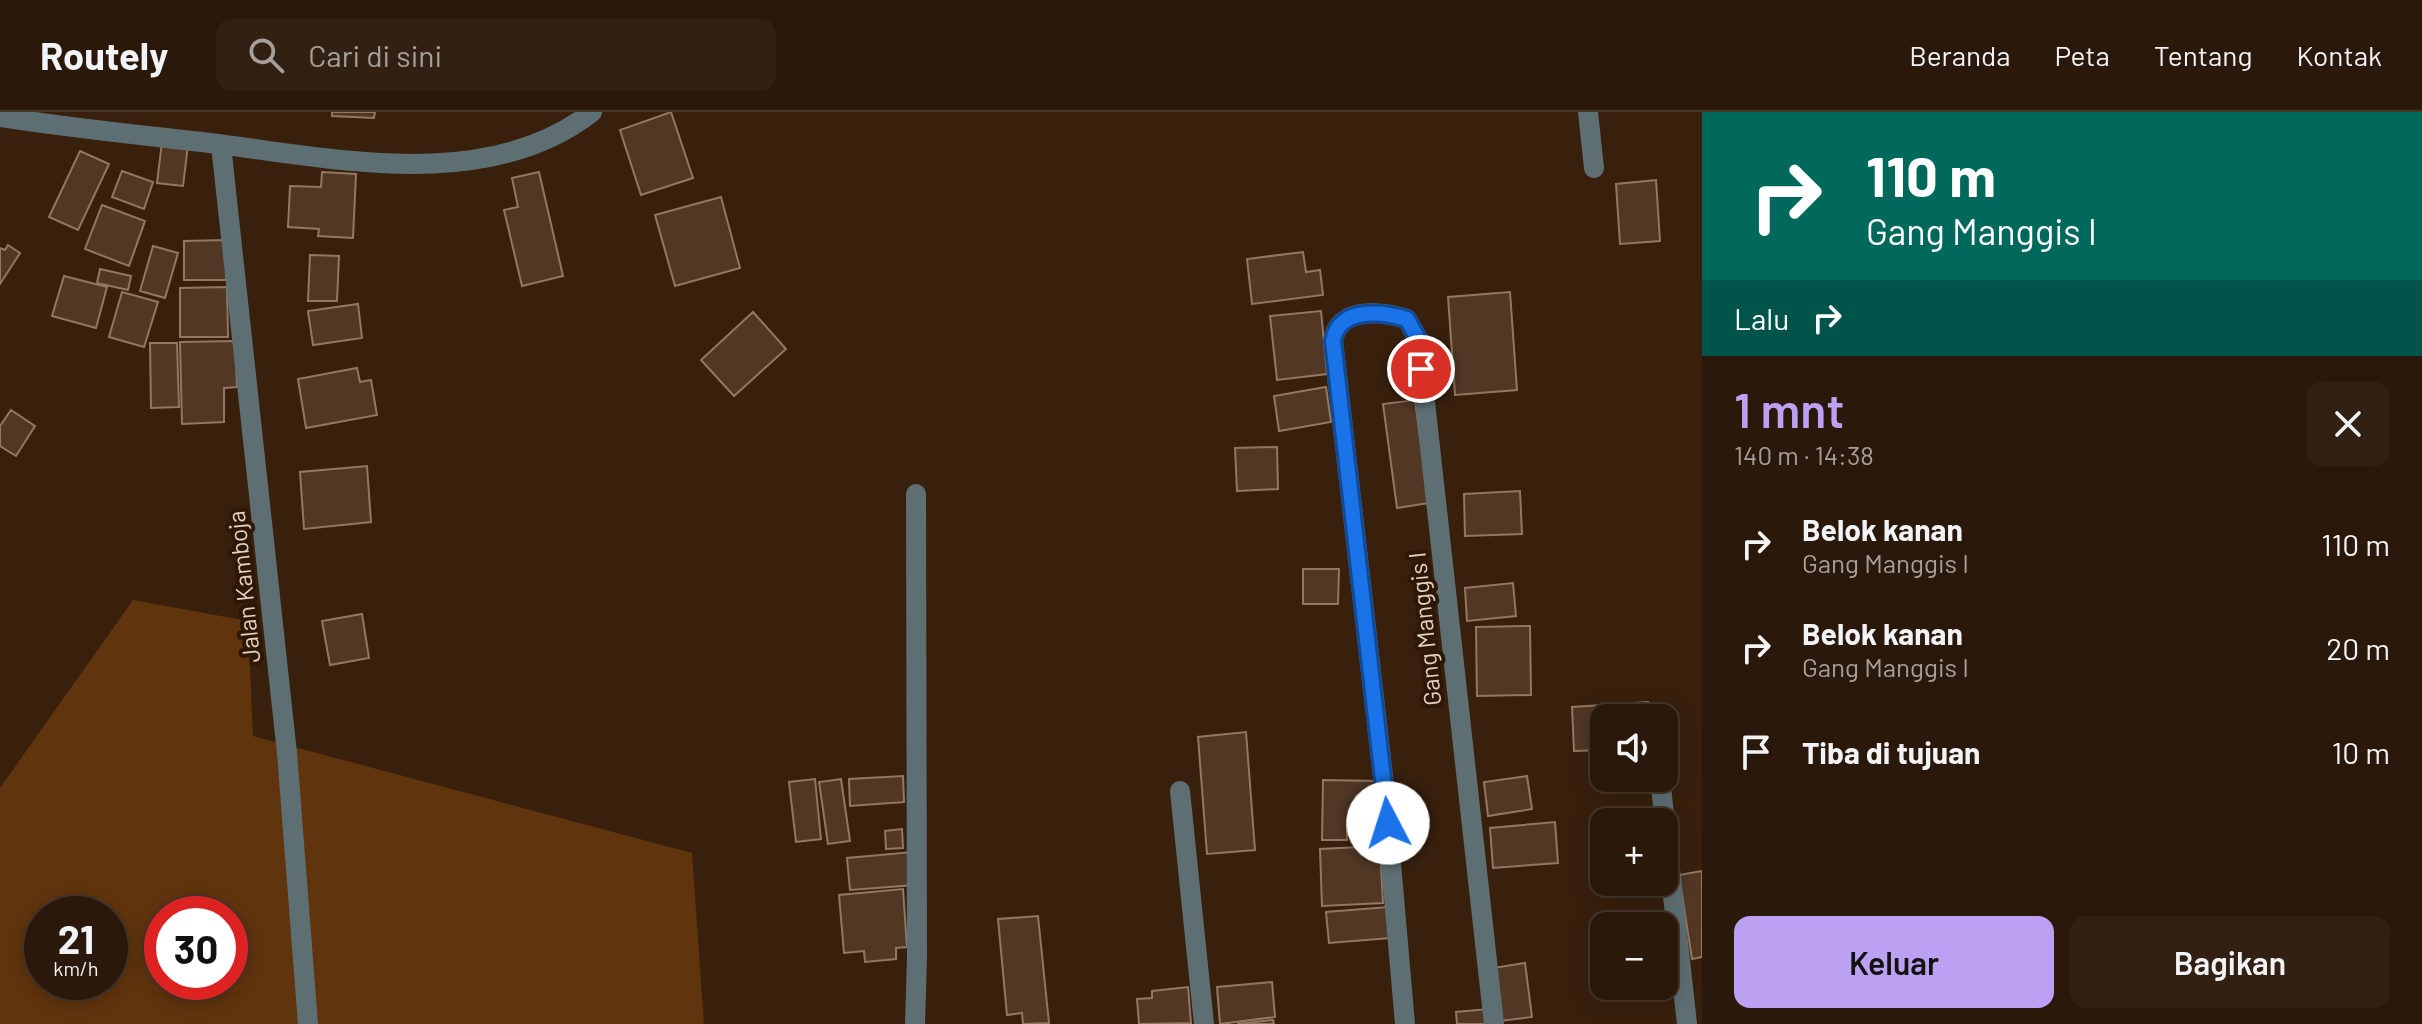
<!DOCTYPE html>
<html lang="id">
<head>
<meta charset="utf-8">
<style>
  :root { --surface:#2a180a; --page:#322113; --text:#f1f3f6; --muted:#a5a09c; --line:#46372b; --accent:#bca0f2 }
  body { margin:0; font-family:Barlow,sans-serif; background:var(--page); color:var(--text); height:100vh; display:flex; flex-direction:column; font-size:30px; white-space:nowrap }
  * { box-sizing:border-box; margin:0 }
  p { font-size:26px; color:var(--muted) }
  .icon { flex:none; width:44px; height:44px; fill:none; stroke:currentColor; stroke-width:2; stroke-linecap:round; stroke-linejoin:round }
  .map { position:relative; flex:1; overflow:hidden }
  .sheet { display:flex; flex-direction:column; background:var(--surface); width:720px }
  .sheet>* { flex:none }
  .hud { background:#00695c; color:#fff; overflow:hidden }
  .buttons { position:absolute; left:1590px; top:592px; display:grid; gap:16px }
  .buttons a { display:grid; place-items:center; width:88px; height:88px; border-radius:16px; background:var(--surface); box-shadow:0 4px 20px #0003,0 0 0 2px var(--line); font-size:40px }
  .speed { position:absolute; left:24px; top:784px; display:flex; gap:16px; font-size:40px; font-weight:700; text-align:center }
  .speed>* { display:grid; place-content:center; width:104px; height:104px; border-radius:50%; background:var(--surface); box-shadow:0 4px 20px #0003,0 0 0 2px var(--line); line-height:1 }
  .speed small { font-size:20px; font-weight:400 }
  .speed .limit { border:12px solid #d22; background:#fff; color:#111 }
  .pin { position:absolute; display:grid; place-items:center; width:68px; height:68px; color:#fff; margin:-34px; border:4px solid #fff; border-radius:50%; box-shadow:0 2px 8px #0007 }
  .me { position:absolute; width:88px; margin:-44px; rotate:355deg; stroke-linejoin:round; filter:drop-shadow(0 0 6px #0008) }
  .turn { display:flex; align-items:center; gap:28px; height:168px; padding:0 32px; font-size:36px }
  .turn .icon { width:104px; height:104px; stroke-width:2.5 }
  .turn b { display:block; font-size:56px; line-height:68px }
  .then { display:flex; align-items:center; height:76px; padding:0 32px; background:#0003; gap:16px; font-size:30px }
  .round { display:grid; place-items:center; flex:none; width:84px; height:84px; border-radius:16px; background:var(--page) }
  .overview { display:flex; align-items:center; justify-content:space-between; height:136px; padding:0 32px }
  h1 { font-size:48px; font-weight:600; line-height:60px; color:var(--accent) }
  .primary-button { display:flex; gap:16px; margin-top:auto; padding:16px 32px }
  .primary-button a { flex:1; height:92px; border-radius:16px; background:var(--accent); color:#111; font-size:32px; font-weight:600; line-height:92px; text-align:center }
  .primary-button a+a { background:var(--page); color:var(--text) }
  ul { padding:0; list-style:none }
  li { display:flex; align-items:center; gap:24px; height:104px; padding:0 32px }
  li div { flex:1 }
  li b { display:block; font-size:30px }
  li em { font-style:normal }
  header { display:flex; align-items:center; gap:48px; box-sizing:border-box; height:112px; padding:0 40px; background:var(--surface); border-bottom:2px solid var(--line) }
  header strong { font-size:38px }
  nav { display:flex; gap:44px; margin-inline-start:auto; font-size:28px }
  .search { width:560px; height:72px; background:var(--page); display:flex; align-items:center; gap:20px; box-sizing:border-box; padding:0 28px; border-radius:16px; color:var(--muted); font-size:30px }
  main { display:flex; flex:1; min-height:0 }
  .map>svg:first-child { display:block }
</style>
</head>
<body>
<header>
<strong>Routely</strong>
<div class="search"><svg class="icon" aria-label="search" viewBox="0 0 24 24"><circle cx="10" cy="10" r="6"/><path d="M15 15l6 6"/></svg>Cari di sini</div>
<nav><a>Beranda</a><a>Peta</a><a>Tentang</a><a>Kontak</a></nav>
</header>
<main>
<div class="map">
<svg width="1702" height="912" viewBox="0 0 1702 912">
  <rect width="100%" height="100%" fill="#38200d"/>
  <path fill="#60340d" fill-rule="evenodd" d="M133,488L248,509L253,624L692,741L704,912H0V676ZM42,802H110V870H42ZM162,802H230V870H162Z"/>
  <path fill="#513724" stroke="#947762" stroke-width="2" d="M332,0H375L374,6L332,4Z
    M671,0L693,66L641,83L620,18Z
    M162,30L188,33L183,74L157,71Z
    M80,39L109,52L78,118L49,105Z
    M122,59L153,70L144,97L112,85Z
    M322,60L356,62L353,126L318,124L319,117L288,115L290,74L321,75Z
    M539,60L563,164L522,174L504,98L518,95L512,66Z
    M1656,68L1660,129L1620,132L1616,72Z
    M721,85L740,156L675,174L655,103Z
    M102,93L145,109L129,154L85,137Z
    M226,128V168H184V129Z
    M8,133L20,141L0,172V136L5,138Z
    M153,134L178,141L165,186L140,179Z
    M1303,140L1306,160L1320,158L1323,183L1252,192L1247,147Z
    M310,143L339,144L337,189H308Z
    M100,157L131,164L128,178L97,171Z
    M64,164L107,175L96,216L52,204Z
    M227,175L228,225H180V176Z
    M122,180L158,190L144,235L109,225Z
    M1510,180L1517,278L1455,283L1448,185Z
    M358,192L362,226L313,233L308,199Z
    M1321,199L1327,262L1277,268L1270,204Z
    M753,200L786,237L734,284L701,248Z
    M235,229L237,275L224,276V310L182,312L180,230Z
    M150,231H177L179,295L151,296Z
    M357,256L360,270L371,268L377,303L306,316L298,267Z
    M1326,275L1331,310L1279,319L1274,284Z
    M1415,288L1429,391L1397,396L1383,292Z
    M11,298L35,314L16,344L0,334V314Z
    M1277,335L1278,377L1237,379L1235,336Z
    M367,354L371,410L304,417L300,360Z
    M1520,379L1522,422L1465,424L1464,382Z
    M1303,457H1339L1338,492H1303Z
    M1513,471L1516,504L1467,509L1465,476Z
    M362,502L369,546L330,553L322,509Z
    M1530,514L1531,583L1477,584L1476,515Z
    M1648,590L1649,606H1604V638L1574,639L1572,595Z
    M1246,620L1255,738L1207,742L1198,625Z
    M903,664L904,690L850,694L849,667Z
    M1527,664L1532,697L1488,704L1484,670Z
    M815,667L821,727L796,730L789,670Z
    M841,667L850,729L828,732L819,670Z
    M1323,668L1379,669L1378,709H1347V728H1322Z
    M1555,710L1558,751L1493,756L1490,716Z
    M902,717L903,736L886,737L885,719Z
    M1380,734L1383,791L1322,794L1320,737Z
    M913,740L915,773L850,778L847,746Z
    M1702,759V845L1692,847L1679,763Z
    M903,777L907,835L896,836V847L865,850L864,839L844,841L839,783Z
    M1388,795L1390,826L1329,831L1326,800Z
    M1038,804L1049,911L1023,912L1022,901L1007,903L998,807Z
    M1665,806L1670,855L1664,856V814H1604V863L1595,864L1590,815Z
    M1525,851L1532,905L1500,909L1493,856Z
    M1272,870L1275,905L1220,912L1217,875Z
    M1188,875L1191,911L1139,912L1137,887L1152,886V879Z
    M1488,897L1490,912H1457L1456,900Z
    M1273,908L1274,912H1237Z"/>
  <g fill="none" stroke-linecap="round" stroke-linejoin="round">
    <path stroke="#5e6f74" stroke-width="20" d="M1588,0L1594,56
      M0,5C70,16 140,23 210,31C331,46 487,82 592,0
      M221,33L287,641L308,912
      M1654,604V606
      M1660,666L1687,912
      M1180,679L1204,912
      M915,912L917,845L916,382
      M1405,912L1385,682L1333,229C1338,194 1381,199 1407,207L1418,227L1494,912"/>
  </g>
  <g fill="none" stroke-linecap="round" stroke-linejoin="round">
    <defs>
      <path id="route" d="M1388,711L1333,229C1338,195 1381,199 1407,207L1418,227L1421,257"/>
    </defs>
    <use href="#route" stroke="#114b97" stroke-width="20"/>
    <use href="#route" stroke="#1a73e8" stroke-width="14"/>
  </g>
  <g text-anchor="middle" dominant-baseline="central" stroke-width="8" stroke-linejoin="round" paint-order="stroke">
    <g font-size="24" fill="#e1d1c6" stroke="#2e1704">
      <text transform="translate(243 475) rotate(-96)">Jalan Kamboja</text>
      <text transform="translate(1424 517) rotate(-96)">Gang Manggis I</text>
    </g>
  </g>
</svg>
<div class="buttons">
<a><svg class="icon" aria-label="sound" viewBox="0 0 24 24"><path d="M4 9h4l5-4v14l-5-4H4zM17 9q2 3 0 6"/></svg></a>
<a>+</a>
<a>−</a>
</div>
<div class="speed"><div>21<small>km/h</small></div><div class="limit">30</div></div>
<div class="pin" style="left:1421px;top:257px;background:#d93025"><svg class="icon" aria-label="arrive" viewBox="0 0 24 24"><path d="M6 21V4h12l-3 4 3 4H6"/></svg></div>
<svg class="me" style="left:1388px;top:711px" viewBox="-20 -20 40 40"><circle r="19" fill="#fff"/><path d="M0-13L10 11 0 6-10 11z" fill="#1a73e8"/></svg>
</div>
<section class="sheet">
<div class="hud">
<div class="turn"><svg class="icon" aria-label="right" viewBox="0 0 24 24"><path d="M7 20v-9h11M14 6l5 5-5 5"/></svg><div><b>110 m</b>Gang Manggis I</div></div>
<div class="then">Lalu<svg class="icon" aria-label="right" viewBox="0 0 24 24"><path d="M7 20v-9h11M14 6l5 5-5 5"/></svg></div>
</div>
<div class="overview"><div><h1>1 mnt</h1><p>140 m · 14:38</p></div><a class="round"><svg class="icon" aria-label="close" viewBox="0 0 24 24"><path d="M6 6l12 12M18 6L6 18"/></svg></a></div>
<ul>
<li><svg class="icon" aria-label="right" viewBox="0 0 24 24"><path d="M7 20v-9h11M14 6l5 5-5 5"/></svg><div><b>Belok kanan</b><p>Gang Manggis I</p></div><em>110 m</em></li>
<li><svg class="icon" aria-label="right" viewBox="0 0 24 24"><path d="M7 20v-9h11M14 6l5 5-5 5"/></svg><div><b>Belok kanan</b><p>Gang Manggis I</p></div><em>20 m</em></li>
<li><svg class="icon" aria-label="arrive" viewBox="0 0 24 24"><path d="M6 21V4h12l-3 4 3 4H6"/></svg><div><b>Tiba di tujuan</b></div><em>10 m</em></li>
</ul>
<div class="primary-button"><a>Keluar</a><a>Bagikan</a></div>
</section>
</main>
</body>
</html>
